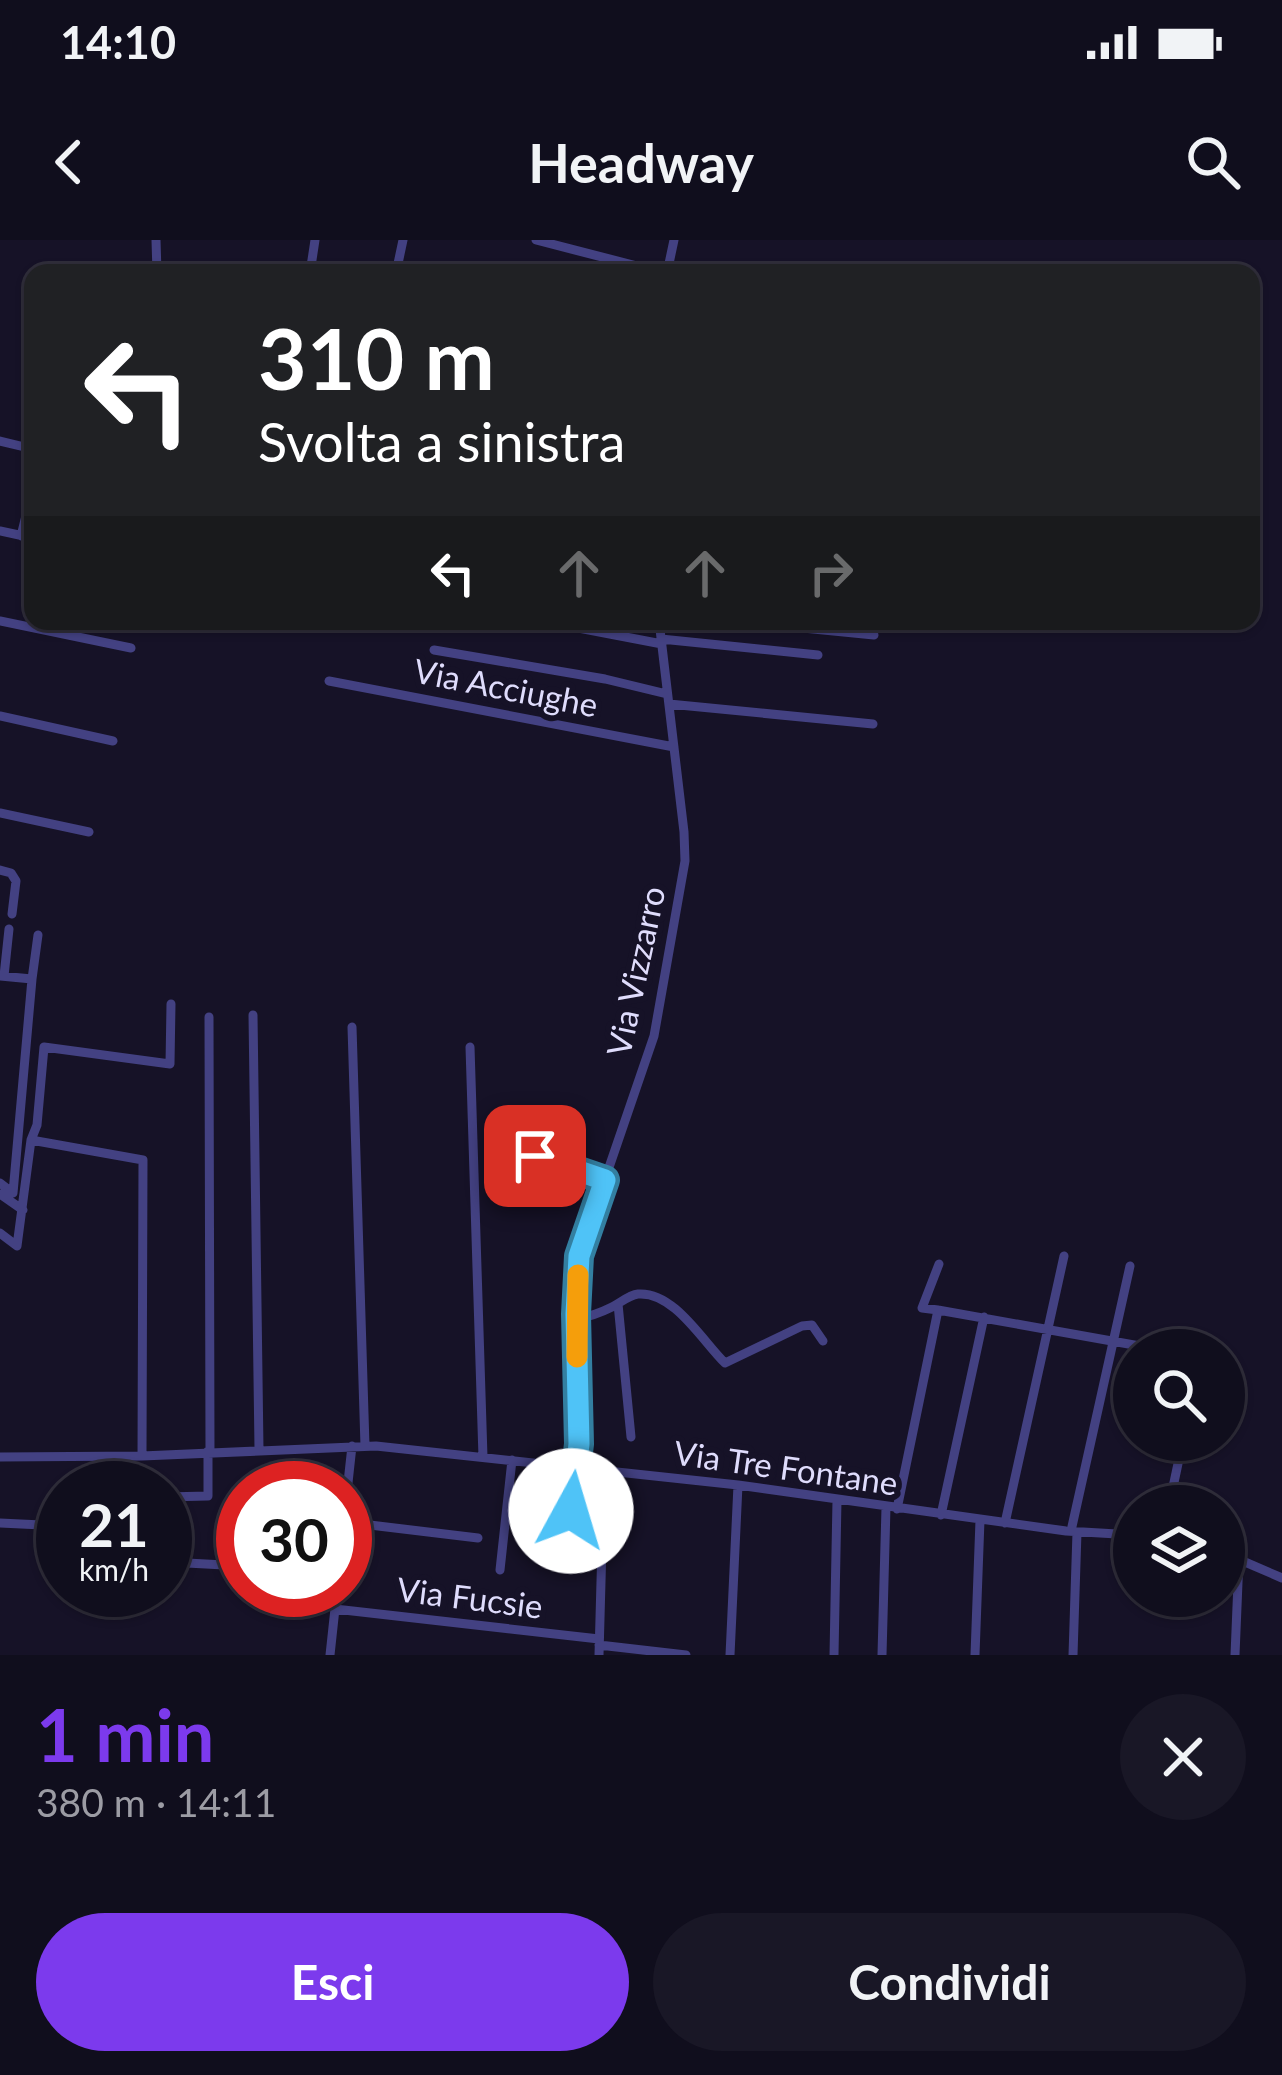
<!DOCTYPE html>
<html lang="it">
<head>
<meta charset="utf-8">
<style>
  :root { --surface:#100e1d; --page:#191726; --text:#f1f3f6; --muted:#9c9ca4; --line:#302e3b; --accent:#7c3aed }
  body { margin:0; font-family:Lato,sans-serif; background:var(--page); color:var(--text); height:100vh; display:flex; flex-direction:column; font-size:45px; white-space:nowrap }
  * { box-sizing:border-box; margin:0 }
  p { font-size:39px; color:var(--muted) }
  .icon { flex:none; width:66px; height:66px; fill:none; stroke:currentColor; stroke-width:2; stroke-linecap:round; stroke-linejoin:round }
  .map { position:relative; height:1415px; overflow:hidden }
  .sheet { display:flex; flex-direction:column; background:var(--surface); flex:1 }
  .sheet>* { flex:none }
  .guide { position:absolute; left:24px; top:24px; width:1236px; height:366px; border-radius:24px; box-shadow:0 3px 9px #0004,0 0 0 3px var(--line); background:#202124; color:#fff; overflow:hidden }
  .controls { position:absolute; left:1113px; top:1089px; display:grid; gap:24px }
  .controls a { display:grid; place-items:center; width:132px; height:132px; border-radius:50%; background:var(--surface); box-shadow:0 3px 9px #0004,0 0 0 3px var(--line); font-size:60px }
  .speed { position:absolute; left:36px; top:1221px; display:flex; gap:24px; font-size:60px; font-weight:700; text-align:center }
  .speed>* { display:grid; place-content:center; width:156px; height:156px; border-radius:50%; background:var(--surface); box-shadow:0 3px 9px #0004,0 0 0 3px var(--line); line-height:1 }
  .speed small { font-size:30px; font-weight:400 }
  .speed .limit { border:18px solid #d22; background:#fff; color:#111 }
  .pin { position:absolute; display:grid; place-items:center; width:102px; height:102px; color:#fff; margin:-51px; border-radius:24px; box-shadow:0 6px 18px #0006 }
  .me { position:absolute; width:132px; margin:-66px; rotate:6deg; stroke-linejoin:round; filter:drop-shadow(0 0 9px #0008) }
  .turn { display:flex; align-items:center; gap:42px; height:252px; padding:0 36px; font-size:54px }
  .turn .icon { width:156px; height:156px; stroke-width:2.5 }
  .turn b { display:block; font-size:84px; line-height:102px }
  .lanes { display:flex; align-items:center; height:114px; padding:0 36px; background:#0003; justify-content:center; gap:60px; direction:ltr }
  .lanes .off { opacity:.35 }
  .round { display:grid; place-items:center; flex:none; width:126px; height:126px; border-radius:63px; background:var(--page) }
  .overview { display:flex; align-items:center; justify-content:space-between; height:204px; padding:0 36px }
  h1 { font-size:72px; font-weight:700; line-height:90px; color:var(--accent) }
  .action { display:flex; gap:24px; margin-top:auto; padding:24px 36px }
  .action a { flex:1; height:138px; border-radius:72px; background:var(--accent); color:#fff; font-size:48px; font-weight:700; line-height:138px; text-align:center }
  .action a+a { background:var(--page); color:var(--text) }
  .status { display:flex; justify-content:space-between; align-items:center; height:84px; padding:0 60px; background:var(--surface); direction:ltr }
  .status svg { height:33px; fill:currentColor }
  header { display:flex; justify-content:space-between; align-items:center; height:156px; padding:0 36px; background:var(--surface); font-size:54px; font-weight:700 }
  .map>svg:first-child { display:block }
</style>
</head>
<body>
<div class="status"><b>14:10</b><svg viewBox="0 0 49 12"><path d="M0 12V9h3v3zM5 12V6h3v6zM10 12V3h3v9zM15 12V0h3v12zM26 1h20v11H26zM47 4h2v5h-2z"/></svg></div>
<header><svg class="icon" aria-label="back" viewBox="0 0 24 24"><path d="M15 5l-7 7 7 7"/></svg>Headway<svg class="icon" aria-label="search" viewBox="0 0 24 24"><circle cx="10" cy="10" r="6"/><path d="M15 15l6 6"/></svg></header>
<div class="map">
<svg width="1282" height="1415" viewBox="0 0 1282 1415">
  <rect width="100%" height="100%" fill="#161227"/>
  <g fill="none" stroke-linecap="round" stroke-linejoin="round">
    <path stroke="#434182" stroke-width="9" d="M156,0L157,33
      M536,0L664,33
      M310,33L315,0
      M396,33L403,0
      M667,33L674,0
      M0,201L33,209
      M0,291L33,298
      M21,296L33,247
      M0,381L131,408
      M542,381L662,404
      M731,381L874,395
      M661,399L818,415
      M434,410L605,439L667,454
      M329,441L674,507
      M669,464L873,484
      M0,476L113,501
      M0,573L89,592
      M0,630L11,633L16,641L12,674
      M0,736L32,739L13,953L0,943
      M4,736L9,689
      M32,739L38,695
      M253,775L259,1209
      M209,777L210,1211
      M352,787L365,1206
      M470,807L483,1217
      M31,900L143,920L142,1216
      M535,916L606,940
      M0,954L23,970
      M0,993L17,1006L31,900L37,885L44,807L170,824L171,764
      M618,1064L631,1197
      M938,1070L1162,1110
      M576,1079C589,1077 600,1073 612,1067C620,1063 629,1055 638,1054C674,1051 703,1102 725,1123L802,1086L812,1085L823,1101
      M0,1217L142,1216L376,1206L738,1245L1066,1291L1134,1295
      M54,1257H63
      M165,1257L208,1256V1211
      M1169,1266L1183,1200
      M897,1269L938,1070L922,1068L939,1024
      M345,1270L352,1206
      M941,1275L984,1077
      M345,1282L478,1298
      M0,1283L63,1286
      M1005,1283L1064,1016
      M1071,1291L1130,1026
      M566,1313L579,1204L576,1074L579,1015L654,796L685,621L684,592L659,381
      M1224,1313L1282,1338
      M173,1330L187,1323L243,1326
      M500,1330L512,1220
      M335,1369L599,1399
      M599,1405L686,1415
      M330,1415L337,1350
      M599,1415L604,1231
      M730,1415L738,1245
      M834,1415L837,1260
      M882,1415L886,1267
      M975,1415L980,1280
      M1073,1415L1077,1292
      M1235,1415L1239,1318"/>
  </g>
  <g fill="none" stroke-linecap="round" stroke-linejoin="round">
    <defs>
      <path id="route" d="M535,916L605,940L579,1016L576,1074L579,1204L571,1271"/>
    </defs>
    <use href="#route" stroke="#337fa1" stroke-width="30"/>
    <use href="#route" stroke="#4fc3f7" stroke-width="21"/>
    <path stroke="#f59e0b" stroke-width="21" d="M577,1117L578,1035"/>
  </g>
  <g text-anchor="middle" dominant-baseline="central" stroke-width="12" stroke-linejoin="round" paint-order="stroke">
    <g font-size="33" fill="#dfdcfc" stroke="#161227">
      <text transform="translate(506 447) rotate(11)">Via Acciughe</text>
      <text transform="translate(635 731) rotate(-78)">Via Vizzarro</text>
      <text transform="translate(786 1227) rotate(8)">Via Tre Fontane</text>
      <text transform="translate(470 1357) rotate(7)">Via Fucsie</text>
    </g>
  </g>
</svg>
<div class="controls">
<a><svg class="icon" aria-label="search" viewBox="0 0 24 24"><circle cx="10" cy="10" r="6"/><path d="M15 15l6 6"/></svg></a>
<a><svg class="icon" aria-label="layers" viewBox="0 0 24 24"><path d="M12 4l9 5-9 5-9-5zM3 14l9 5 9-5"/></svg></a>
</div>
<div class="speed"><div>21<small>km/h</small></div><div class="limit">30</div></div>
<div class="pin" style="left:535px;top:916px;background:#d93025"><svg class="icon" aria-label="arrive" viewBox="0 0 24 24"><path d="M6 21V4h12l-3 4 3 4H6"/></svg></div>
<svg class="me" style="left:571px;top:1271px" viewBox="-20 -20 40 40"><circle r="19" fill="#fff"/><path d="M0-13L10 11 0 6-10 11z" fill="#4fc3f7"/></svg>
<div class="guide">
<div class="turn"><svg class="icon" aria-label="left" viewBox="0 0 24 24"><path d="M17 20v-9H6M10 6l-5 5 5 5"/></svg><div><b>310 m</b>Svolta a sinistra</div></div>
<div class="lanes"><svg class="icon" aria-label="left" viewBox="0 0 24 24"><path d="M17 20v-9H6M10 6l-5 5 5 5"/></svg><svg class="icon off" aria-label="ahead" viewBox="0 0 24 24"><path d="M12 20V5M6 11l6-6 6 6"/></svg><svg class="icon off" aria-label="ahead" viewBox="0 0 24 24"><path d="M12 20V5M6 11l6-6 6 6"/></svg><svg class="icon off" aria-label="right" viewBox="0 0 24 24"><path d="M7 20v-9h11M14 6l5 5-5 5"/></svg></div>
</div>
</div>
<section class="sheet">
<div class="overview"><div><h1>1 min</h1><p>380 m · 14:11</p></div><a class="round"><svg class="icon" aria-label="close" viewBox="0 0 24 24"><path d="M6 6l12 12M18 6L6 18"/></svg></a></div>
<div class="action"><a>Esci</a><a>Condividi</a></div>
</section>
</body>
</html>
